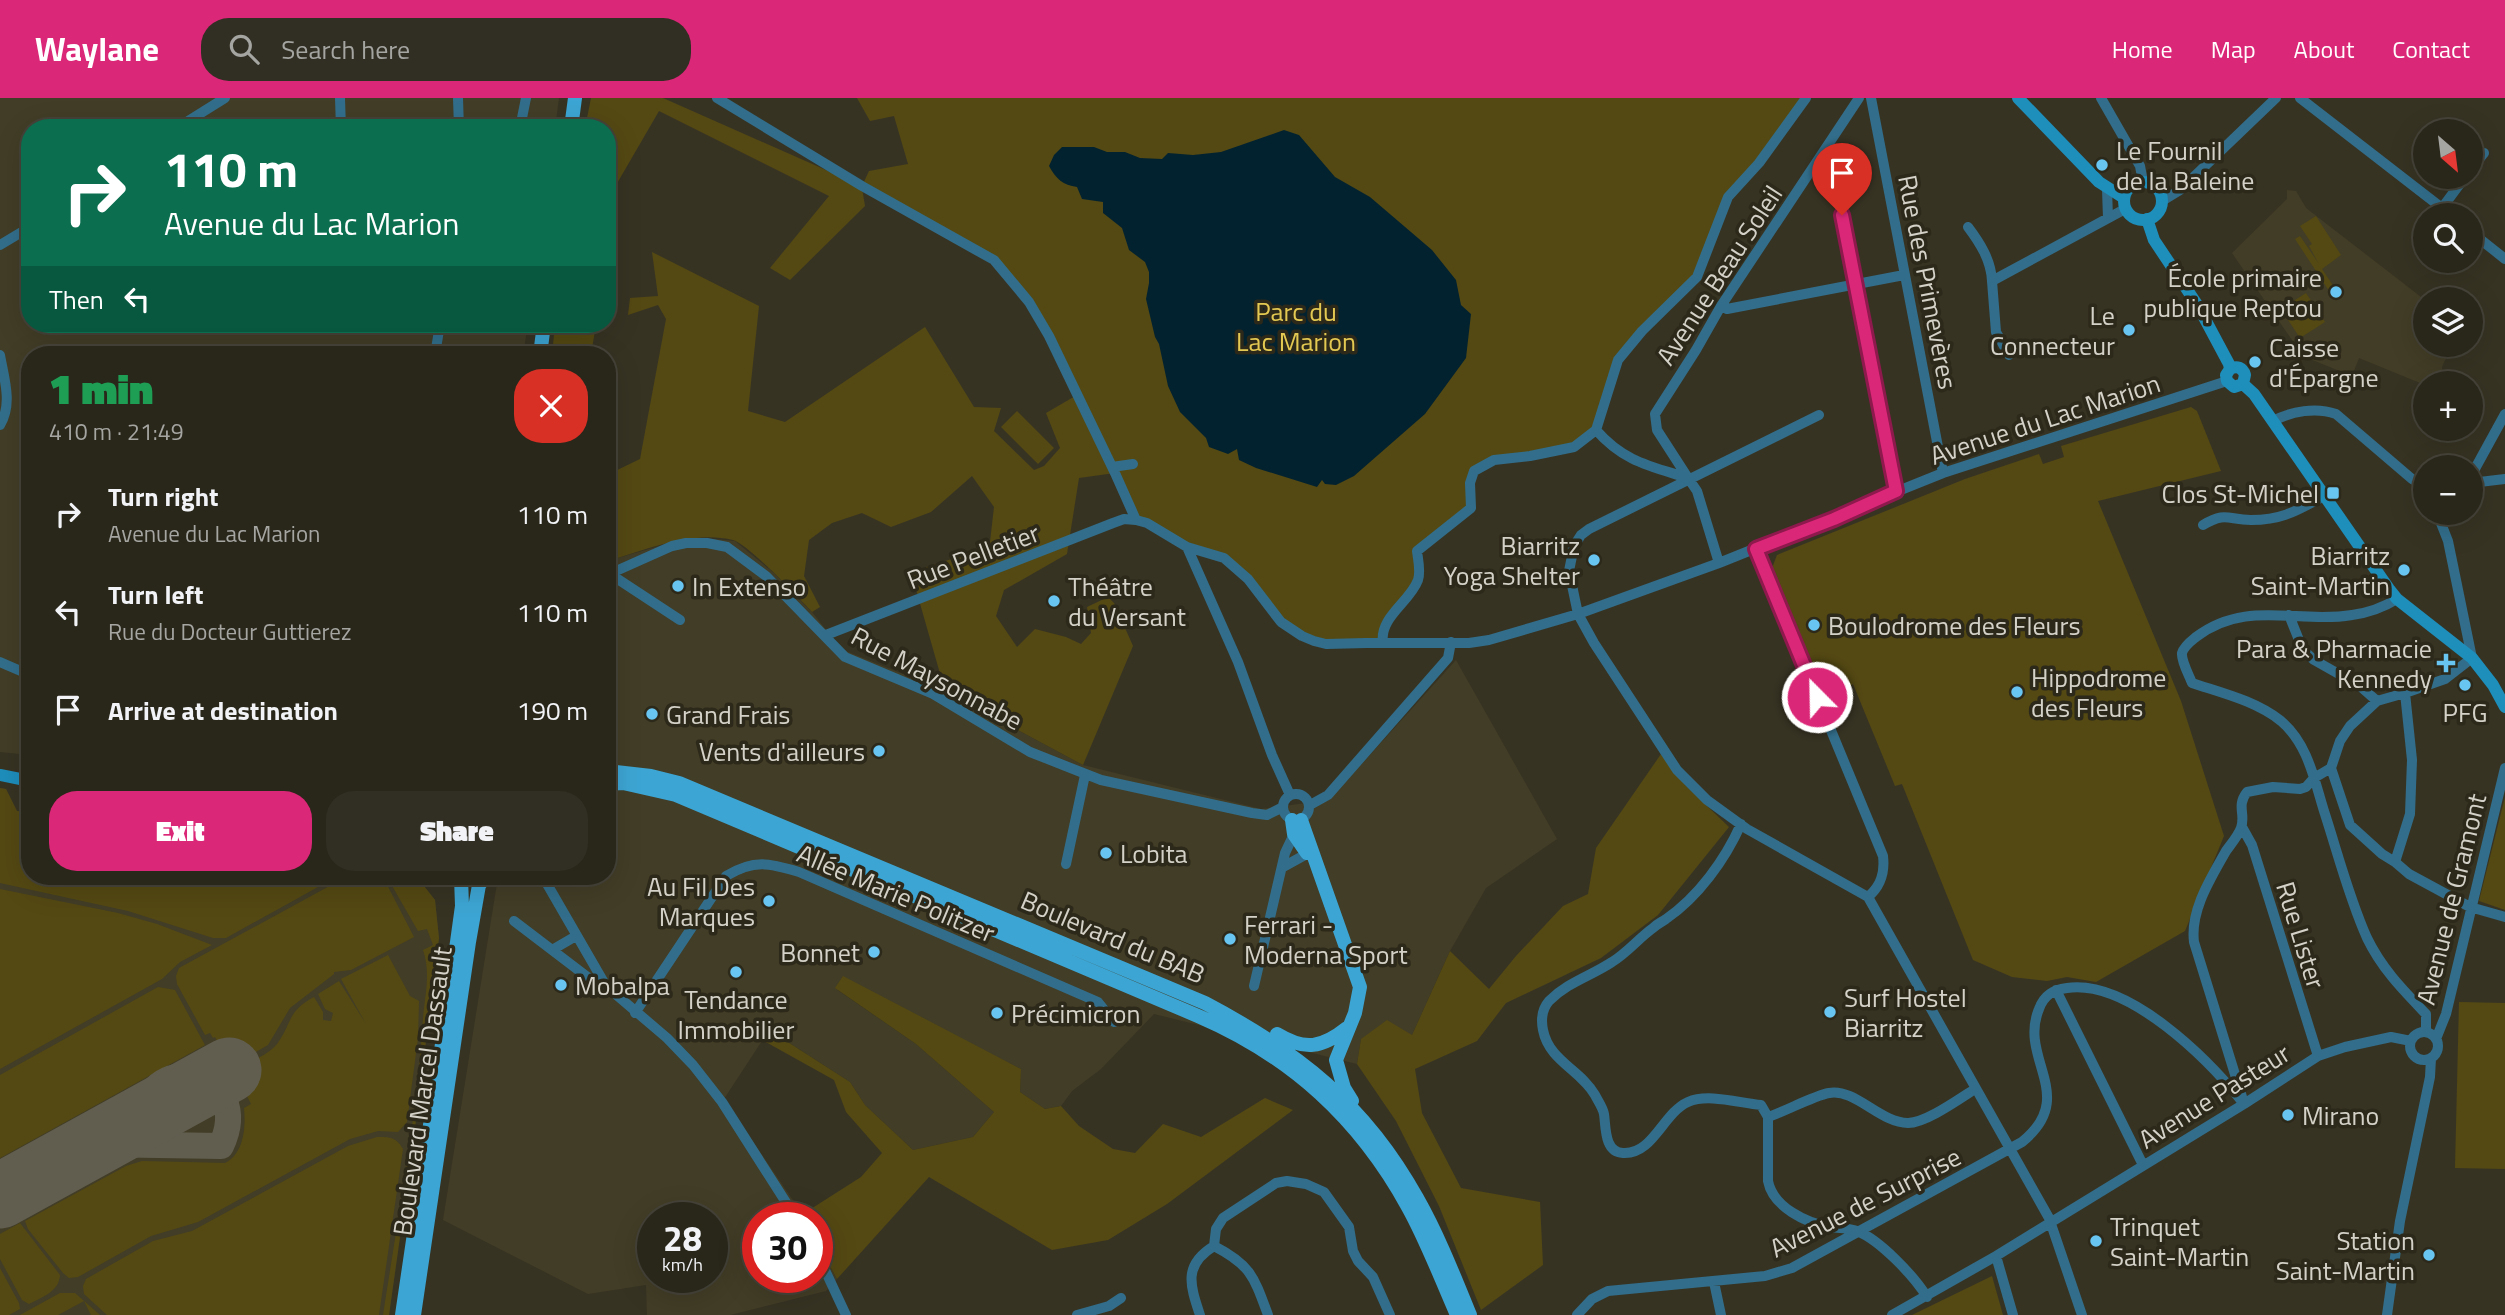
<!DOCTYPE html>
<html lang="en">
<head>
<meta charset="utf-8">
<style>
  :root { --surface:#29261a; --page:#312e23; --text:#f1f3f6; --muted:#a5a5a2; --line:#454339; --accent:#db2777 }
  body { margin:0; font-family:"Titillium Web",sans-serif; background:var(--page); color:var(--text); height:100vh; display:flex; flex-direction:column; font-size:26px; white-space:nowrap }
  * { box-sizing:border-box; margin:0 }
  p { font-size:23px; color:var(--muted) }
  .icon { flex:none; width:38px; height:38px; fill:none; stroke:currentColor; stroke-width:2; stroke-linecap:round; stroke-linejoin:round }
  .map { position:relative; flex:1; overflow:hidden }
  .drawer { position:absolute; left:21px; top:248px; width:595px; height:539px; display:flex; flex-direction:column; background:var(--surface); border-radius:28px; box-shadow:0 7px 28px #0002,0 0 0 2px var(--line) }
  .drawer>* { flex:none }
  .banner { position:absolute; left:21px; top:21px; width:595px; height:214px; border-radius:28px; box-shadow:0 7px 28px #0002,0 0 0 2px var(--line); background:#0b6e4f; color:#fff; overflow:hidden }
  .needle { width:46px; rotate:152deg }
  .fabs { position:absolute; left:2413px; top:21px; display:grid; gap:14px }
  .fabs a { display:grid; place-items:center; width:70px; height:70px; border-radius:50%; background:var(--surface); box-shadow:0 7px 28px #0002,0 0 0 2px var(--line); font-size:35px }
  .speed { position:absolute; left:637px; top:1104px; display:flex; gap:14px; font-size:35px; font-weight:700; text-align:center }
  .speed>* { display:grid; place-content:center; width:91px; height:91px; border-radius:50%; background:var(--surface); box-shadow:0 7px 28px #0002,0 0 0 2px var(--line); line-height:1 }
  .speed small { font-size:18px; font-weight:400 }
  .speed .limit { border:10px solid #d22; background:#fff; color:#111 }
  .pin { position:absolute; display:grid; place-items:center; width:60px; height:60px; color:#fff; margin:-72px -30px; border-radius:50% 50% 50% 0; rotate:-45deg; box-shadow:0 0 7px #0007 }
  .pin .icon { rotate:45deg }
  .me { position:absolute; width:77px; margin:-38px; rotate:337deg; stroke-linejoin:round; filter:drop-shadow(0 0 5px #0008) }
  .turn { display:flex; align-items:center; gap:24px; height:147px; padding:0 28px; font-size:32px }
  .turn .icon { width:91px; height:91px; stroke-width:2.5 }
  .turn b { display:block; font-size:49px; line-height:60px }
  .then { display:flex; align-items:center; height:66px; padding:0 28px; background:#0003; gap:14px; font-size:26px }
  .round { display:grid; place-items:center; flex:none; width:74px; height:74px; border-radius:28px; background:var(--page) }
  .headline { display:flex; align-items:center; justify-content:space-between; height:119px; padding:0 28px }
  h1 { font-size:42px; font-weight:800; line-height:52px; color:#1e9e55 }
  .button { display:flex; gap:14px; margin-top:auto; padding:14px 28px }
  .button a { flex:1; height:80px; border-radius:28px; background:var(--accent); color:#fff; font-size:28px; font-weight:800; line-height:80px; text-align:center }
  .button a+a { background:var(--page); color:var(--text) }
  ul { padding:0; list-style:none }
  li { display:flex; align-items:center; gap:21px; height:98px; padding:0 28px }
  li div { flex:1 }
  li b { display:block; font-size:26px }
  li em { font-style:normal }
  header { display:flex; align-items:center; gap:42px; box-sizing:border-box; height:98px; padding:0 35px; background:var(--accent); color:#fff }
  header strong { font-size:33px }
  nav { display:flex; gap:38px; margin-inline-start:auto; font-size:24px }
  .search { width:490px; height:63px; background:var(--page); display:flex; align-items:center; gap:18px; box-sizing:border-box; padding:0 24px; border-radius:28px; color:var(--muted); font-size:26px }
  .map>svg:first-child { display:block }
</style>
</head>
<body>
<header>
<strong>Waylane</strong>
<div class="search"><svg class="icon" aria-label="search" viewBox="0 0 24 24"><circle cx="10" cy="10" r="6"/><path d="M15 15l6 6"/></svg>Search here</div>
<nav><a>Home</a><a>Map</a><a>About</a><a>Contact</a></nav>
</header>
<div class="map">
<svg width="2505" height="1217" viewBox="0 0 2505 1217">
  <rect width="100%" height="100%" fill="#373323"/>
  <path fill="#423d26" fill-rule="evenodd" d="M0,0H559L555,30H30V226H528L523,257H30V657L0,654Z
    M2287,92L2296,93L2306,110L2425,202L2426,247H2452L2442,269V285H2426L2425,287L2359,260L2352,278L2310,261L2301,255L2232,155L2287,101Z
    M691,439L735,443L774,475L812,514L841,551L945,593L1083,667L1261,711L1329,702L1456,562L1557,741L1486,790L1450,853L1412,937L1361,941L1357,966L1154,916L1101,971L1072,993L1061,1008L1045,1011L1020,994L1021,971L960,941L836,891L916,946L994,1014L973,1039L913,1052L865,1007L850,984L769,932L724,1001L805,1120H758V1180H817V1144L837,1181L826,1193L730,1217H647L646,1187L588,1196L443,1122L498,779H607V463ZM653,1120H712V1180H653Z
    M0,690L6,691L17,713L30,714V779H417L435,802L439,840L411,1061L389,1217H0Z"/>
  <path fill="#544913" d="M591,0H663L862,88L869,73L908,66L894,18L870,23L857,0H1806L1728,99L1697,179L1618,262L1596,332L1574,349L1494,362L1474,373L1471,410L1417,453L1418,481L1385,528L1383,545L1326,546L1292,532L1236,469L1136,422L1115,375L1079,380L1067,456L1004,492L996,518L1017,549L1035,531L1066,539L1081,546L1091,535L1087,509L1108,499L1114,505L1133,548L1083,667L945,593L911,474L964,457L990,444L994,409L972,378L931,414L891,429L862,415L832,425L809,442L804,478L820,509L812,514C799,500 748,446 733,442C691,432 647,452 607,463V377L640,361L666,221L658,207L628,217L630,200L658,198L652,154L759,208L748,313L785,324L925,229L974,309L1001,310L994,333L1034,372L1044,368L1060,350L1046,315L1077,297L1049,238L994,162L862,90L865,108L790,182L770,170L829,98L659,13L612,94L607,93V30H585Z
    M2316,118L2341,157L2322,171L2340,198L2335,202L2295,141L2300,138L2319,166L2309,148L2312,146L2300,128Z
    M2306,195L2325,224L2300,240L2281,211Z
    M555,226H596L591,257H552Z
    M2191,309L2197,313L2221,373L2098,403L2181,603L2224,738L2185,833L2096,884L2067,879L2047,883L2012,879L1973,862L1902,686L1895,688L1853,586L1829,608L1772,470L1777,457L1965,381L2039,356L2043,366L2064,359L2061,348Z
    M1017,313L1054,350L1038,366L1001,329Z
    M1661,656L1686,688L1729,729L1658,817L1601,860L1506,905L1477,943L1415,971L1422,1015L1461,1090L1540,1104L1543,1167L1481,1212L1439,1108L1396,1023L1357,966L1361,941L1387,922L1412,937L1450,853L1489,891L1516,858L1563,808L1588,796L1596,750Z
    M0,690L6,691L17,713L30,714V779H336L226,840H213L128,813L0,785Z
    M2505,699V812L2479,803Z
    M346,779H383L414,839L351,872L334,874V876L290,910L268,947L231,968L215,939L213,940L210,935L205,937L177,886L176,878L179,870Z
    M387,779H417L435,802L439,840L411,1061L389,1217H383C398,1119 417,1020 423,920C425,896 431,875 423,852L433,847L427,831L418,833Z
    M0,791L118,815L157,826L212,847L180,864L162,881L0,971Z
    M388,857L410,898L419,903L418,940L407,1024L398,1034L378,1033L350,1041L198,1124L151,1138L78,1179L69,1180L63,1175L28,1131L25,1123L126,1068L142,1063L225,1065C244,1056 246,1029 244,1010L251,1006L234,972C247,965 267,958 277,946C292,926 287,913 314,899L323,914V922L331,923L333,915L325,911L318,896L339,883L366,926L341,881Z
    M843,878L1021,971L1020,994L1045,1011L1061,1008L1079,1028L1113,1051L1135,1055L1163,1026L1201,1039L1265,1000L1293,1012L1167,1106L1108,1142L1052,1152L929,1079L837,1181L817,1144V1120H805L803,1116L861,1079L882,1055L846,1014L834,982L764,943L769,932L850,984L865,1007L913,1052L973,1039L994,1014L916,946L835,890Z
    M158,889L175,892L205,947L0,1060V977Z
    M2459,904L2505,905V1071L2455,1070Z
    M377,1039C390,1039 396,1039 403,1051L379,1217H107L84,1196L83,1188L86,1181L153,1143L192,1133L348,1048Z
    M20,1125L60,1177C59,1194 42,1199 29,1206L22,1202L0,1161V1136Z
    M0,1170L19,1205L20,1211L9,1217H0Z
    M1992,1178L2003,1217H1912Z
    M60,1195H75L100,1217H91L84,1203L58,1217H20Z"/>
  <path fill="#03222f" d="M1284,32L1299,37L1335,79L1370,99L1432,152L1456,182L1461,207L1471,216L1466,260L1425,316L1354,378L1336,387L1325,386L1322,382L1317,389L1256,370L1239,362L1237,351L1228,356L1209,349L1206,340L1180,314L1168,288L1159,246L1155,239L1146,201L1149,185V174L1145,164L1129,152L1122,130L1103,115V104L1082,101L1077,89C1063,87 1056,81 1049,68L1054,57L1062,49H1094L1107,54H1125L1140,60L1162,61L1168,55L1193,57L1221,54Z"/>
  <g fill="none" stroke-linecap="round" stroke-linejoin="round">
    <path stroke="#615e50" stroke-width="26" d="M95,1046L221,1048C256,974 149,950 144,1019"/>
    <path stroke="#615e50" stroke-width="65" d="M0,1098L229,972"/>
    <path stroke="#326e8b" stroke-width="10" d="M340,0L341,30
      M458,0L459,30
      M717,0L862,88L994,162L1029,204L1049,238L1115,375L1136,422L1147,425L1187,449L1224,460L1248,481L1281,524L1302,538L1314,543L1326,546L1366,545H1469L1489,542L1578,516L1719,465L1943,375L2227,283
      M1871,0L1943,375
      M2101,0L2140,68L2143,84
      M2300,0L2451,117
      M177,30L225,0
      M520,30L526,0
      M1828,47L1896,392
      M2471,71L2484,55
      M2107,91L2108,120
      M2162,103L2180,92L2276,0
      M2442,110L2465,79
      M1968,129C1980,145 1991,162 1992,183
      M2471,134L2505,161
      M0,147L30,129
      M1721,208L1727,211L1904,177
      M0,257C4,280 13,306 0,327
      M435,257L440,226
      M2009,257L1996,234L1992,183L2125,111
      M1819,317L1589,431L1581,437L1574,448L1569,473L1578,516L1594,545L1677,672L1707,702L1747,731L1868,799L2049,1120L2082,1217
      M2273,323C2292,313 2316,309 2336,316L2412,381L2426,388
      M1596,332L1618,262L1642,233L1697,179L1728,99L1759,65L1806,0
      M1596,332C1624,364 1650,368 1688,380L1697,393L1719,465
      M1112,369L1133,366
      M2471,378L2505,316
      M1688,380L1657,332L1655,316L1696,252L1721,208L1859,0
      M2471,385L2505,381
      M2203,427C2226,413 2228,422 2251,422C2283,422 2298,412 2324,398
      M1187,449L1238,564L1272,657L1290,697
      M1756,451L1883,758C1885,775 1881,788 1868,799
      M610,476L680,522
      M607,477L672,448L686,445H707L727,449L766,478L845,559L933,596L1030,654L1101,682L1252,715L1267,717L1283,709
      M2397,501C2384,509 2367,515 2352,517C2297,526 2246,501 2196,539C2191,543 2184,548 2182,555C2181,563 2189,577 2192,585C2222,595 2256,603 2281,623C2308,646 2314,681 2324,713C2338,756 2349,800 2367,840C2382,871 2403,892 2426,916V934
      M2289,517L2303,552L2314,562L2360,588L2377,603
      M826,537L1113,425L1124,421L1136,422
      M1383,545C1379,519 1410,504 1418,482C1421,473 1418,462 1417,453L1471,410L1470,385L1474,373L1494,362L1530,358L1574,349L1596,332
      M0,564L30,577
      M2331,670L2350,727L2382,756L2395,764L2409,776L2470,809L2505,819
      M1283 709a13 13 0 1 1 26 0a13 13 0 1 1-26 0Z
      M1310,707L1328,697L1448,560L1451,544
      M1741,726C1725,762 1698,799 1666,821C1662,824 1657,826 1653,830C1639,840 1627,855 1612,864C1591,878 1568,884 1549,903C1542,911 1541,922 1543,932C1549,963 1581,972 1595,997C1598,1003 1603,1010 1604,1016C1606,1029 1604,1054 1623,1055C1653,1057 1663,1015 1688,1004C1708,995 1739,1005 1761,1007L1768,1019V1083C1773,1109 1806,1125 1830,1129C1838,1130 1849,1130 1857,1133C1880,1142 1914,1178 1927,1199
      M2242,729L2252,747L2318,958
      M2395,764L2410,716L2412,662L2405,595
      M1066,766L1085,677
      M1283,769L1303,758L1308,752
      M543,779L606,888L667,940L693,967L722,1004L796,1120
      M514,823L594,884L600,881
      M552,852L576,838
      M1254,888L1285,755L1294,736
      M2056,892L2143,1067
      M635,915L726,778C754,761 769,765 799,774L1098,904L1114,924
      M2410 948a14 14 0 1 1 28 0a14 14 0 1 1-28 0Z
      M2436,941L2446,916L2505,670
      M2242,999L2194,844C2190,812 2211,780 2226,753C2231,746 2238,738 2241,730C2246,716 2236,708 2247,694L2273,689L2300,691L2306,689L2314,680L2331,670L2340,643L2350,628L2377,603L2405,595L2445,581L2472,560L2448,443L2437,415
      M1768,1019C1786,1013 1813,998 1829,995C1855,990 1880,1025 1908,1025C1926,1025 1959,1001 1975,991
      M1214,1148C1251,1167 1254,1179 1268,1217
      M817,1155L846,1217
      M1996,1158L2013,1217
      M1714,1184L1721,1217
      M1077,1217L1109,1208L1121,1200
      M1200,1217C1190,1187 1183,1167 1214,1148L1216,1131L1223,1120L1276,1085L1287,1083L1306,1086L1324,1094L1349,1129L1353,1153L1358,1163L1373,1179L1390,1217
      M1577,1217L1592,1201L1608,1193L1765,1178L1792,1170L2022,1044C2079,998 2018,961 2039,911C2044,897 2053,892 2067,890C2129,881 2209,962 2244,1006
      M1892,1217L1996,1158L2244,1006L2318,958L2345,949L2391,939L2411,943
      M2387,1217L2400,1123L2430,979L2431,960"/>
    <path stroke="#1e8ebb" stroke-width="12" d="M2018,0L2099,84L2124,100
      M2124 103a19 19 0 1 1 38 0a19 19 0 1 1-38 0Z
      M2147,121L2154,142L2198,208L2229,266L2230,271L2226,277L2227,283L2234,289L2243,286
      M2230,271C2237,267 2243,270 2245,277L2243,286
      M2243,286L2254,296L2389,491L2397,501L2472,560L2493,587L2505,609
      M0,677L30,683"/>
    <path stroke="#3da5d3" stroke-width="14" d="M571,30L575,0
      M540,257L544,226
      M607,673L651,678L679,685L1205,905C1298,954 1365,1006 1417,1100C1438,1137 1454,1178 1470,1217
      M607,686L623,685L676,697L1198,918C1291,958 1359,1020 1408,1109C1427,1143 1441,1181 1457,1217
      M1292,722L1294,736L1307,755
      M1301,722L1360,889L1355,915L1336,962L1344,990L1352,1003
      M1277,936C1305,953 1322,950 1347,930
      M402,1217L457,844L462,808L461,779
      M414,1217L469,844L479,787L486,779"/>
  </g>
  <g fill="none" stroke-linecap="round" stroke-linejoin="round">
    <defs>
      <path id="route" d="M1817,599L1756,451L1834,421L1896,393L1842,117"/>
    </defs>
    <use href="#route" stroke="#8e194d" stroke-width="18"/>
    <use href="#route" stroke="#db2777" stroke-width="12"/>
  </g>
  <g fill="#68c4f0" stroke="#2d291a" stroke-width="2.5">
    <circle cx="2102" cy="67" r="7"/>
    <circle cx="2336" cy="194" r="7"/>
    <circle cx="2129" cy="232" r="7"/>
    <circle cx="2255" cy="264" r="7"/>
    <rect x="2326" y="388" width="14" height="14" rx="3.5"/>
    <circle cx="1594" cy="462" r="7"/>
    <circle cx="2404" cy="472" r="7"/>
    <circle cx="678" cy="488" r="7"/>
    <circle cx="1054" cy="503" r="7"/>
    <circle cx="1814" cy="527" r="7"/>
    <path d="M2442.5 554.5h7v7h7v7h-7v7h-7v-7h-7v-7h7z"/>
    <circle cx="2465" cy="587" r="7"/>
    <circle cx="2017" cy="594" r="7"/>
    <circle cx="652" cy="616" r="7"/>
    <circle cx="879" cy="653" r="7"/>
    <circle cx="1106" cy="755" r="7"/>
    <circle cx="769" cy="803" r="7"/>
    <circle cx="1230" cy="841" r="7"/>
    <circle cx="874" cy="854" r="7"/>
    <circle cx="736" cy="874" r="7"/>
    <circle cx="561" cy="887" r="7"/>
    <circle cx="1830" cy="914" r="7"/>
    <circle cx="997" cy="915" r="7"/>
    <circle cx="2288" cy="1017" r="7"/>
    <circle cx="2096" cy="1143" r="7"/>
    <circle cx="2429" cy="1157" r="7"/>
  </g>
  <g text-anchor="middle" dominant-baseline="central" stroke-width="7" stroke-linejoin="round" paint-order="stroke">
    <g font-size="26" fill="#d4d2c8" stroke="#2d291a" text-anchor="start">
      <text x="2116" y="52">Le Fournil<tspan x="2116" dy="30">de la Baleine</tspan></text>
      <text x="2322" y="179" text-anchor="end">École primaire<tspan x="2322" dy="30">publique Reptou</tspan></text>
      <text x="2115" y="217" text-anchor="end">Le<tspan x="2115" dy="30">Connecteur</tspan></text>
      <text x="2269" y="249">Caisse<tspan x="2269" dy="30">d'Épargne</tspan></text>
      <text x="2319" y="395" text-anchor="end">Clos St-Michel</text>
      <text x="1580" y="447" text-anchor="end">Biarritz<tspan x="1580" dy="30">Yoga Shelter</tspan></text>
      <text x="2390" y="457" text-anchor="end">Biarritz<tspan x="2390" dy="30">Saint-Martin</tspan></text>
      <text x="692" y="488">In Extenso</text>
      <text x="1068" y="488">Théâtre<tspan x="1068" dy="30">du Versant</tspan></text>
      <text x="1828" y="527">Boulodrome des Fleurs</text>
      <text x="2432" y="550" text-anchor="end">Para &amp; Pharmacie<tspan x="2432" dy="30">Kennedy</tspan></text>
      <text x="2031" y="579">Hippodrome<tspan x="2031" dy="30">des Fleurs</tspan></text>
      <text x="2465" y="614" text-anchor="middle">PFG</text>
      <text x="666" y="616">Grand Frais</text>
      <text x="865" y="653" text-anchor="end">Vents d'ailleurs</text>
      <text x="1120" y="755">Lobita</text>
      <text x="755" y="788" text-anchor="end">Au Fil Des<tspan x="755" dy="30">Marques</tspan></text>
      <text x="1244" y="826">Ferrari -<tspan x="1244" dy="30">Moderna Sport</tspan></text>
      <text x="860" y="854" text-anchor="end">Bonnet</text>
      <text x="575" y="887">Mobalpa</text>
      <text x="1844" y="899">Surf Hostel<tspan x="1844" dy="30">Biarritz</tspan></text>
      <text x="736" y="901" text-anchor="middle">Tendance<tspan x="736" dy="30">Immobilier</tspan></text>
      <text x="1011" y="915">Précimicron</text>
      <text x="2302" y="1017">Mirano</text>
      <text x="2110" y="1128">Trinquet<tspan x="2110" dy="30">Saint-Martin</tspan></text>
      <text x="2415" y="1142" text-anchor="end">Station<tspan x="2415" dy="30">Saint-Martin</tspan></text>
    </g>
    <g font-size="26" fill="#d4d2c8" stroke="#2d291a">
      <text transform="translate(1719 177) rotate(-57)">Avenue Beau Soleil</text>
      <text transform="translate(1928 184) rotate(79)">Rue des Primevères</text>
      <text transform="translate(2045 321) rotate(-18)">Avenue du Lac Marion</text>
      <text transform="translate(973 458) rotate(-21)">Rue Pelletier</text>
      <text transform="translate(937 580) rotate(28)">Rue Maysonnabe</text>
      <text transform="translate(896 795) rotate(23)">Allée Marie Politzer</text>
      <text transform="translate(2451 801) rotate(-76)">Avenue de Gramont</text>
      <text transform="translate(2301 837) rotate(73)">Rue Lister</text>
      <text transform="translate(1113 839) rotate(23)">Boulevard du BAB</text>
      <text transform="translate(422 993) rotate(-82)">Boulevard Marcel Dassault</text>
      <text transform="translate(2214 998) rotate(-32)">Avenue Pasteur</text>
      <text transform="translate(1865 1104) rotate(-27)">Avenue de Surprise</text>
    </g>
    <g font-size="26" fill="#e3c952" stroke="#2d291a">
      <text x="1296" y="213">Parc du<tspan x="1296" dy="30">Lac Marion</tspan></text>
    </g>
  </g>
</svg>
<div class="fabs">
<a><svg class="needle" viewBox="-14 -14 28 28"><path d="M0-13l5 13h-10z" fill="#e53935"/><path d="M0 13l5-13h-10z" fill="#a5a5a2"/></svg></a>
<a><svg class="icon" aria-label="search" viewBox="0 0 24 24"><circle cx="10" cy="10" r="6"/><path d="M15 15l6 6"/></svg></a>
<a><svg class="icon" aria-label="layers" viewBox="0 0 24 24"><path d="M12 4l9 5-9 5-9-5zM3 14l9 5 9-5"/></svg></a>
<a>+</a>
<a>−</a>
</div>
<div class="speed"><div>28<small>km/h</small></div><div class="limit">30</div></div>
<div class="pin" style="left:1842px;top:117px;background:#d93025"><svg class="icon" aria-label="arrive" viewBox="0 0 24 24"><path d="M6 21V4h12l-3 4 3 4H6"/></svg></div>
<svg class="me" style="left:1817px;top:599px" viewBox="-20 -20 40 40"><circle r="17" fill="#db2777" stroke="#fff" stroke-width="3"/><path d="M0-11L8 9 0 5-8 9z" fill="#fff"/></svg>
<div class="banner">
<div class="turn"><svg class="icon" aria-label="right" viewBox="0 0 24 24"><path d="M7 20v-9h11M14 6l5 5-5 5"/></svg><div><b>110 m</b>Avenue du Lac Marion</div></div>
<div class="then">Then<svg class="icon" aria-label="left" viewBox="0 0 24 24"><path d="M17 20v-9H6M10 6l-5 5 5 5"/></svg></div>
</div>
<section class="drawer">
<div class="headline"><div><h1>1 min</h1><p>410 m · 21:49</p></div><a class="round" style="background:#d93025;color:#fff"><svg class="icon" aria-label="close" viewBox="0 0 24 24"><path d="M6 6l12 12M18 6L6 18"/></svg></a></div>
<ul>
<li><svg class="icon" aria-label="right" viewBox="0 0 24 24"><path d="M7 20v-9h11M14 6l5 5-5 5"/></svg><div><b>Turn right</b><p>Avenue du Lac Marion</p></div><em>110 m</em></li>
<li><svg class="icon" aria-label="left" viewBox="0 0 24 24"><path d="M17 20v-9H6M10 6l-5 5 5 5"/></svg><div><b>Turn left</b><p>Rue du Docteur Guttierez</p></div><em>110 m</em></li>
<li><svg class="icon" aria-label="arrive" viewBox="0 0 24 24"><path d="M6 21V4h12l-3 4 3 4H6"/></svg><div><b>Arrive at destination</b></div><em>190 m</em></li>
</ul>
<div class="button"><a>Exit</a><a>Share</a></div>
</section>
</div>
</body>
</html>
